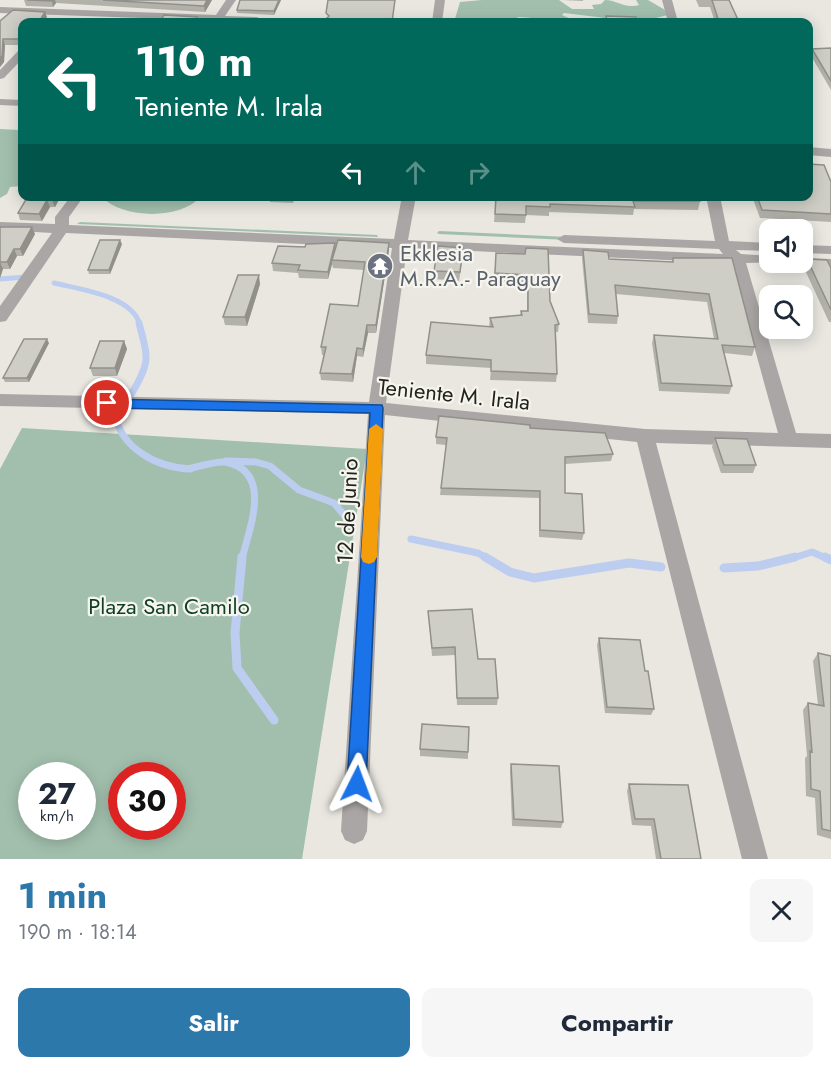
<!DOCTYPE html>
<html lang="es">
<head>
<meta charset="utf-8">
<style>
  :root { --surface:#fff; --page:#f6f6f7; --text:#1f2937; --muted:#747a83; --accent:#2c78ab }
  body { margin:0; font-family:Jost,sans-serif; background:var(--page); color:var(--text); height:100vh; display:flex; flex-direction:column; font-size:22px; white-space:nowrap }
  * { box-sizing:border-box; margin:0 }
  p { font-size:20px; color:var(--muted) }
  .icon { flex:none; width:33px; height:33px; fill:none; stroke:currentColor; stroke-width:2; stroke-linecap:round; stroke-linejoin:round }
  .map { position:relative; height:859px; overflow:hidden }
  .details { display:flex; flex-direction:column; background:var(--surface); flex:1 }
  .details>* { flex:none }
  .top-card { position:absolute; left:18px; top:18px; width:795px; height:183px; border-radius:12px; box-shadow:0 3px 15px #0003; background:#00695c; color:#fff; overflow:hidden }
  .buttons { position:absolute; left:759px; top:219px; display:grid; gap:12px }
  .buttons a { display:grid; place-items:center; width:54px; height:54px; border-radius:12px; background:var(--surface); box-shadow:0 3px 15px #0003; font-size:30px }
  .speed { position:absolute; left:18px; top:762px; display:flex; gap:12px; font-size:30px; font-weight:700; text-align:center }
  .speed>* { display:grid; place-content:center; width:78px; height:78px; border-radius:50%; background:var(--surface); box-shadow:0 3px 15px #0003; line-height:1 }
  .speed small { font-size:15px; font-weight:400 }
  .speed .limit { border:9px solid #d22; background:#fff; color:#111 }
  .pin { position:absolute; display:grid; place-items:center; width:51px; height:51px; color:#fff; margin:-26px; border:3px solid #fff; border-radius:50%; box-shadow:0 2px 6px #0007 }
  .me { position:absolute; width:66px; margin:-33px; rotate:3deg; stroke-linejoin:round; filter:drop-shadow(0 0 4px #0008) }
  .turn { display:flex; align-items:center; gap:21px; height:126px; padding:0 18px; font-size:27px }
  .turn .icon { width:78px; height:78px; stroke-width:2.5 }
  .turn b { display:block; font-size:42px; line-height:51px }
  .lanes { display:flex; align-items:center; height:57px; padding:0 18px; background:#0003; justify-content:center; gap:30px; direction:ltr }
  .lanes .off { opacity:.35 }
  .round { display:grid; place-items:center; flex:none; width:63px; height:63px; border-radius:12px; background:var(--page) }
  .summary { display:flex; align-items:center; justify-content:space-between; height:102px; padding:0 18px }
  h1 { font-size:36px; font-weight:700; line-height:45px; color:var(--accent) }
  .primary-button { display:flex; gap:12px; margin-top:auto; padding:12px 18px }
  .primary-button a { flex:1; height:69px; border-radius:12px; background:var(--accent); color:#fff; font-size:24px; font-weight:700; line-height:69px; text-align:center }
  .primary-button a+a { background:var(--page); color:var(--text) }
  .map>svg:first-child { display:block }
</style>
</head>
<body>
<div class="map">
<svg width="831" height="859" viewBox="0 0 831 859">
  <rect width="100%" height="100%" fill="#e9e7e0"/>
  <path fill="#a2bfad" fill-rule="evenodd" d="M482,0H559L572,9H594L592,5L601,4L605,0C618,0 623,9 639,5L636,0H648L672,14L639,22L564,13L562,15L577,22C569,22 559,24 552,22C541,20 531,17 518,17L514,22H458L455,19L460,2Z
    M0,129L19,130L22,136V186L10,187L7,194L0,198Z
    M102,197H200C181,220 122,219 102,197Z
    M80,222L377,235L378,237L77,224Z
    M439,231L722,244L723,247L439,234L437,233Z
    M22,428L367,449L302,859H0V469ZM32,776H82V826H32ZM122,776H172V826H122Z"/>
  <g fill="none" stroke-linecap="round" stroke-linejoin="round">
    <path stroke="#bccdf0" stroke-width="5" d="M0,279L26,277
      M54,283C79,289 133,296 140,325"/>
    <path stroke="#bccdf0" stroke-width="7" d="M132,393C151,361 148,358 139,323
      M115,414C121,449 158,468 191,469
      M226,461L256,462L270,466L299,490L334,503L344,515
      M188,469C198,467 215,461 225,462C274,471 249,529 242,559
      M411,539L478,553L488,559
      M790,559L812,552L828,559"/>
    <path stroke="#bccdf0" stroke-width="9" d="M242,557L235,633L237,668L274,720
      M485,557L510,572L534,578L629,563L661,567
      M825,557L831,560
      M724,568L758,566L795,557"/>
    <path fill="#aaa6a5" fill-rule="evenodd" d="M226,0H236L225,16L257,17L262,20L259,22L0,13V7L216,15Z
      M435,0H445L442,22H432Z
      M662,0H672L678,22H668Z
      M22,50V59L4,78L0,79V70L18,51Z
      M0,99L22,100V106L0,105Z
      M808,147L831,149V157L808,155Z
      M71,196H84L69,217V225L394,239L402,196H416L408,240L723,254L719,249L564,243L557,239L564,235L715,241L706,196H720L729,241L770,243V251L736,250L741,254L770,256V262H776L746,263L796,433L831,434V448L656,443L768,859H742L637,442L385,415L367,831L363,840L354,844L345,840L341,831L368,414L0,406V394L369,402L392,248L66,233L6,321L0,322V306L52,233L0,230V222L55,224V217ZM407,248L731,263L778,433L645,429L386,403Z
      M802,245L831,246V254L802,253Z
      M802,258L831,259V267L797,265L795,262H802Z"/>
  </g>
  <path fill="#b2b1aa" d="M24,0H212L205,12L56,3L53,7L26,6Z
    M281,0L274,15L237,13V10Z
    M562,0H583V1Z
    M696,0H729L739,22H715L710,7H699Z
    M47,17L22,22V45H5L4,62L0,67V21Z
    M831,48V90L810,54L812,49Z
    M831,182V222L760,218L753,199V196H808Z
    M28,196H61L55,207H50L42,221L20,220L18,213Z
    M269,196H377L376,201L294,200L293,203L270,202Z
    M496,196L700,201L698,210L634,209L633,215L549,212V216L526,215L525,223L494,222Z
    M0,227L35,234L23,256H17L10,269H3L0,278Z
    M335,243L336,247L389,250L376,333H368L363,357L357,356L353,382L321,380L320,373L324,355H322L321,347L358,306L364,270L333,268L332,264L328,279L299,278L298,273L273,271L272,263L305,247Z
    M122,244L110,274H89L88,270Z
    M583,250L609,259L672,262L673,258H732L755,347L752,356L724,353L732,386L729,394L659,391L652,343L654,335L714,339L707,302L616,294L618,316L617,324L588,323L582,258Z
    M496,253L525,254L550,301L559,324L558,332H556L557,374L556,382L490,380L491,368L426,364V355L489,327L490,318L520,315L521,311H527V283L494,281Z
    M463,256L459,281L434,279V271Z
    M807,259L831,268V322H829L804,268Z
    M260,284L247,326L225,325L223,317Z
    M124,341L127,349L117,376H93L90,368Z
    M49,343L29,382H5L3,378Z
    M530,428L613,454L611,461L565,464V493L584,533L582,540L539,537V498L440,495L446,445L436,444V437Z
    M715,438L756,465L753,473H721L712,447Z
    M428,611L478,659L498,698L497,705H457L455,655L432,656Z
    M599,638L654,709L651,715L605,713L597,645Z
    M818,653L831,656V839L817,835L815,798L806,796L805,758L807,756L803,710L808,703L818,705L813,661Z
    M420,749L468,752V759L420,756Z
    M511,764L563,822L561,828L512,826L510,771Z
    M629,784L701,859H656L651,826L632,825L627,791Z"/>
  <path fill="#91908b" d="M52,0H55L56,3L53,7Z
    M207,0H212L205,12L204,6Z
    M279,0H281L274,15V11Z
    M45,12L47,17L44,22H39Z
    M3,39L5,45L4,62L0,67V59Z
    M54,196H61L55,207L52,200Z
    M47,200L50,207L42,221L39,214Z
    M32,227L35,234L23,256L20,249Z
    M120,240L122,244L110,274L109,270Z
    M335,243L336,251L332,260V264L328,279V272Z
    M389,243V250L376,333V325Z
    M14,249L17,256L10,269L7,262Z
    M0,262L3,269L0,278Z
    M259,275L260,284L247,326L245,317Z
    M367,325L368,333L363,357V349Z
    M47,339L49,343L29,382L27,378Z
    M124,341L127,349L117,376L115,368Z
    M357,348V356L353,382L352,374Z"/>
  <path fill="#cfcec6" stroke="#91908b" stroke-width="1.5" d="M27,0H52V1Z
    M103,0H207L204,6Z
    M240,0H279L274,11L237,10Z
    M328,0H395L392,22H231L232,19L324,21L329,16L326,13Z
    M711,0H729L739,22H719L712,0Z
    M13,10L45,12L39,22H22V39H3L2,56L0,59V21Z
    M164,15L197,17L193,22H160Z
    M606,16L636,17L637,22H607Z
    M831,48V81L812,49Z
    M808,164L824,165L831,182V214L762,210L757,196H808Z
    M28,196H54L52,200H47L39,214L18,213Z
    M496,196H699L700,201H633L635,207L550,204V207L526,206V215L495,214Z
    M0,227H32L20,249H14L7,262H0Z
    M100,240H120L109,270H88Z
    M338,240L389,243L376,325H367L363,349L357,348L352,374L320,373L326,347H321L330,304L358,306L365,262L332,260Z
    M335,243L328,272L298,270L300,265L272,263L278,246L305,247L306,244Z
    M438,246L463,248L460,272L434,271Z
    M526,248L548,249L550,301L559,324L555,325L557,374L491,371V360L426,355L431,322L493,327L490,318L522,315L521,311H528V275L495,273L496,253L525,254Z
    M583,250L608,252L609,259L673,262V258H732L755,347L722,345L732,386L661,383L654,335L718,339L709,294L615,285L618,316L589,314Z
    M807,259L827,260L831,268V310Z
    M238,275H259L245,317H223Z
    M24,339H47L27,378H3Z
    M100,341H124L115,368H90Z
    M439,416L530,425V428L605,433L613,454L565,457V493L582,494L584,533L540,530V491L441,488L447,438L436,437Z
    M715,438L747,439L756,465H724Z
    M472,609L478,659H495L498,698H457L455,647L432,648L428,611Z
    M599,638L640,640L645,671H648L654,709L607,707Z
    M818,653L831,656V831L822,829L820,791L811,789L810,751L812,752L808,703L824,706Z
    M422,724L469,727L468,752L420,749Z
    M511,764L559,766L563,822L514,819Z
    M629,784L688,785L701,859H661L654,819H635Z"/>
  <path fill="#1a73e8" stroke="#114b97" stroke-width="1.5" d="M107,399L382,405L383,408L366,784L363,791L357,793L350,791L347,784L370,413L107,408L101,403Z"/>
  <path fill="#f59e0b" d="M376,424L383,429L377,557L374,562L369,564L363,562L361,557L369,429Z"/>
  <defs>
    <symbol id="temple-disc" viewBox="-11 -11 22 22"><circle r="9.5" fill="#6b7280" stroke="#f6f5ed"/><path d="M0-6L5-2H3V0L6.5 2.5H4V6H1.5V3h-3V6H-4V2.5H-6.5L-3 0V-2H-5Z" fill="#fff"/></symbol>
  </defs>
  <g fill-rule="evenodd">
    <use href="#temple-disc" x="365" y="251" width="30" height="30"/>
  </g>
  <g text-anchor="middle" dominant-baseline="central" stroke-width="4.5" stroke-linejoin="round" paint-order="stroke">
    <g font-size="22" fill="#5b616d" stroke="#f6f5ed" text-anchor="start">
      <text x="400" y="253">Ekklesia<tspan x="400" dy="25">M.R.A.- Paraguay</tspan></text>
    </g>
    <g font-size="22" fill="#22221f" stroke="#f6f5ed">
      <text transform="translate(454 394) rotate(6)">Teniente M. Irala</text>
      <text transform="translate(347 511) rotate(-87)">12 de Junio</text>
    </g>
    <g font-size="22" fill="#0e3e26" stroke="#f6f5ed">
      <text x="169" y="606">Plaza San Camilo</text>
    </g>
  </g>
</svg>
<div class="buttons">
<a><svg class="icon" aria-label="sound" viewBox="0 0 24 24"><path d="M4 9h4l5-4v14l-5-4H4zM17 9q2 3 0 6"/></svg></a>
<a><svg class="icon" aria-label="search" viewBox="0 0 24 24"><circle cx="10" cy="10" r="6"/><path d="M15 15l6 6"/></svg></a>
</div>
<div class="speed"><div>27<small>km/h</small></div><div class="limit">30</div></div>
<div class="pin" style="left:107px;top:403px;background:#d93025"><svg class="icon" aria-label="arrive" viewBox="0 0 24 24"><path d="M6 21V4h12l-3 4 3 4H6"/></svg></div>
<svg class="me" style="left:357px;top:784px" viewBox="-20 -20 40 40"><path d="M0-17L14 15 0 8-14 15z" fill="#1a73e8" stroke="#fff" stroke-width="4"/></svg>
<div class="top-card">
<div class="turn"><svg class="icon" aria-label="left" viewBox="0 0 24 24"><path d="M17 20v-9H6M10 6l-5 5 5 5"/></svg><div><b>110 m</b>Teniente M. Irala</div></div>
<div class="lanes"><svg class="icon" aria-label="left" viewBox="0 0 24 24"><path d="M17 20v-9H6M10 6l-5 5 5 5"/></svg><svg class="icon off" aria-label="ahead" viewBox="0 0 24 24"><path d="M12 20V5M6 11l6-6 6 6"/></svg><svg class="icon off" aria-label="right" viewBox="0 0 24 24"><path d="M7 20v-9h11M14 6l5 5-5 5"/></svg></div>
</div>
</div>
<section class="details">
<div class="summary"><div><h1>1 min</h1><p>190 m · 18:14</p></div><a class="round"><svg class="icon" aria-label="close" viewBox="0 0 24 24"><path d="M6 6l12 12M18 6L6 18"/></svg></a></div>
<div class="primary-button"><a>Salir</a><a>Compartir</a></div>
</section>
</body>
</html>
